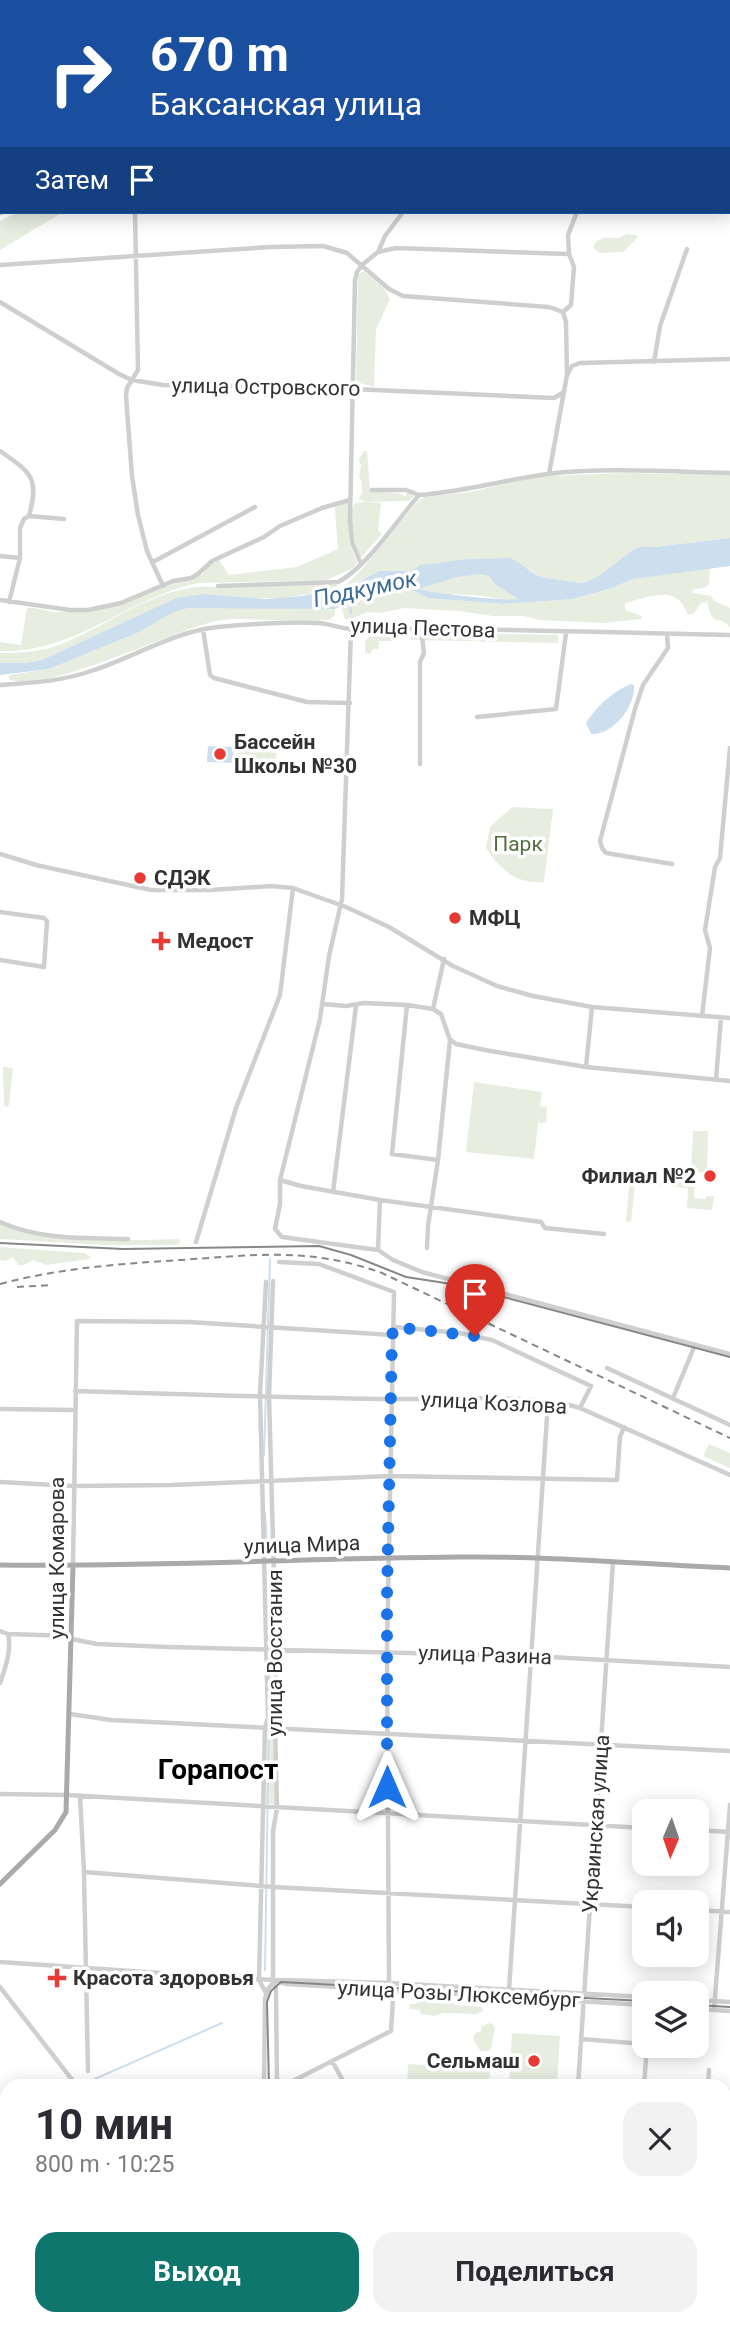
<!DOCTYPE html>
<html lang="ru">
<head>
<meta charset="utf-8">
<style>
  :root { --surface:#fff; --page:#f2f2f3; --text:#2b2b33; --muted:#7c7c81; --accent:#0f766e }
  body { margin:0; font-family:Roboto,sans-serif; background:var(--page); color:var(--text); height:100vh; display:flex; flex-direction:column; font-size:26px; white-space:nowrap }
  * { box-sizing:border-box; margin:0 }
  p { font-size:23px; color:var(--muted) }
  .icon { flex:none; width:38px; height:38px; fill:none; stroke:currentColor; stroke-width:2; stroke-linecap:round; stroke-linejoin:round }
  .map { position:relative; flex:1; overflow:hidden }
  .drawer { position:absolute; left:0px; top:2079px; width:732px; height:247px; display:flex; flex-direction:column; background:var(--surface); border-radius:21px 21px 0 0; box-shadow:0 4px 18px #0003 }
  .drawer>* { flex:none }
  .guide { position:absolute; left:0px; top:0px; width:732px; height:214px; box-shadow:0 4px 18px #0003; background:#1a4fa0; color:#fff; overflow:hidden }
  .needle { width:46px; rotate:182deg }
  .buttons { position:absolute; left:632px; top:1799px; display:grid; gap:14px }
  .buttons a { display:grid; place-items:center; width:77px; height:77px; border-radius:14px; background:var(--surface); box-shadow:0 4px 18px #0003; font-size:35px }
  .pin { position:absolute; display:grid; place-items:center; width:60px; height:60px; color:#fff; margin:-72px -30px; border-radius:50% 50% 50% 0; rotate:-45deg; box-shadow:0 0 7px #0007 }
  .pin .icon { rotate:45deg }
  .me { position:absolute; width:77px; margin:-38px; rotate:0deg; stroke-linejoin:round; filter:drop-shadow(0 0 5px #0008) }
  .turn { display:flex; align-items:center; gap:24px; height:147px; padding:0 35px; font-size:32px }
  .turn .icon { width:91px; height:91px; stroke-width:2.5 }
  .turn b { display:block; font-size:49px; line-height:60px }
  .then { display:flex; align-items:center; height:66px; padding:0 35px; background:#0003; gap:14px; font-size:26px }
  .round { display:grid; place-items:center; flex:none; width:74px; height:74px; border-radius:21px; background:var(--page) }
  .head { display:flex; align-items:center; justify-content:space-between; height:119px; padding:0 35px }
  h1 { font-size:42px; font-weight:700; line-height:52px }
  .action { display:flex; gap:14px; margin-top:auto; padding:14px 35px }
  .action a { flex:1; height:80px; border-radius:21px; background:var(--accent); color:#fff; font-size:28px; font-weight:700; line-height:80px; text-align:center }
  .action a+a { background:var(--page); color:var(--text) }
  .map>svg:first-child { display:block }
</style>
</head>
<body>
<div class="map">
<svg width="730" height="2325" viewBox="0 0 730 2325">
  <rect width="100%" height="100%" fill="#fff"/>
  <path fill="#e7eee0" d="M18,212H63L0,250V221Z
    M627,234L637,235V238L623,252L599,253L593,247L596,242L603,238H619Z
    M363,271L384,288L390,299L376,329L374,387L356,382L358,275Z
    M364,451H367L370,491L398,493L405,496L407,493H411L413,497L409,501L366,502L381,503L378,530L382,534L361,558C354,542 346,519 355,503L365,502L358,499L362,493V483L359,476L361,466L359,459Z
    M624,473L730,475V538L655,547L643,546L634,549L597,577L582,583L540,577L531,570L502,558L436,563L413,571H379L343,588L362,569L417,502L424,497L471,492L516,481L548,476Z
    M346,502L349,506V541L357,563L353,568L327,580L198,583C129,598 73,654 0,651V642L21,645L27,608H34L54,612H83L120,605L177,581L197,577L203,574L208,566L219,560L229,575L297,567L338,549L335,509V506Z
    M710,568L709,584L704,588L694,589L692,593L711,596L714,601L730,608V627C716,613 713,628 707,602L701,603L694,614L688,615C686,611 683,604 680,601C666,587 640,600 625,603V610L642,616L641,619L603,623L539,620L524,616H493L458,611L404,608L380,613L367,612L349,620L345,619L341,607L365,593L383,588L397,587L408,588L428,598L503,604L573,599L612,588L633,579Z
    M481,573L489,576L496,585L518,599L516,601C504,601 494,597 482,596C460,594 439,595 418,589L457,577Z
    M336,583L338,590L281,598H176L42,660L25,663H0V653C19,653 41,652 59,645C104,628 170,577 219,588Z
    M224,607C235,609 241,607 251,608C279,608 307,609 335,609V615L329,620C311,620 293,621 275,620C256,620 236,617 217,621C175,629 42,696 9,679V675L49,669L137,633L174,612L188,608Z
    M411,632L558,635V643L411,640Z
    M371,633L397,634L396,641H379L378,649H373L370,654L365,653V642Z
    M238,747L276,753L275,767L237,765Z
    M512,807L553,809L544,882C517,884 501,871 486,848L490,827Z
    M3,1067L13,1068L9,1105L7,1107L4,1105Z
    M474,1082L542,1092L540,1106L547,1107L546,1123H539V1115L534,1159L466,1152Z
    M693,1131H708L707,1173L691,1172Z
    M630,1177L695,1182L694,1198L705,1199L706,1196H714L712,1210L687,1208L688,1188L635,1183L631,1222L626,1221Z
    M0,1224C47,1246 125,1240 177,1239L181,1241L178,1245H105L0,1239Z
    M0,1247L84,1253L91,1257L89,1259L46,1265L33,1260L24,1265H18L13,1257L6,1261L0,1260Z
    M709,1444L730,1453V1468L703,1456Z
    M268,1731H273L275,1804H264Z
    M423,1998L430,2003H438L441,1999L452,2000L455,2005L482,2007L483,2011L476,2014L443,2013L434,2016L421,2014L420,2010L410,2009V2004H415Z
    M491,2023L495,2027L491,2048L488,2051H480L473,2039L475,2033L481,2031V2026Z
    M512,2033L560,2036L557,2086H509Z
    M408,2064L490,2069L489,2086H407Z"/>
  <path fill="#cddeee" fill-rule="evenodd" d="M730,538V566L633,579L612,588L573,599L503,604L428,598L408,588L397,587L383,588L365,593L335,609L188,608L174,612L137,633L49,669L0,675V663H25L42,660L176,598L205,594L265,599L302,596L350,586L379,571H412L420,565L469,559L511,558L540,577L582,583L597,577L634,549L643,546L655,547ZM481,574L489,576L496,585L518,599C511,602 430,593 419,589L457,577Z
    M631,684L634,685C636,706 613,736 591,734L586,723C596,707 613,691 631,684Z
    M208,746L234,747L233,763L207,762Z"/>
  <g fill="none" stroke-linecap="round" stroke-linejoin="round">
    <path stroke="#cddeee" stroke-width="2" d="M350,601L351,614
      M264,1455L270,1259
      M265,1513L267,1547
      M270,1625V1647
      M265,1970L270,1652
      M88,2082L222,2023
      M0,2107L7,2105"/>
    <path stroke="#cfcfcf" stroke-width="4.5" d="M371,0V2
      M523,2V0
      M0,18L2,19
      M0,57H2
      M0,158H2
      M135,212L138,370L127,388L126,396L132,476L138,515L147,551L163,586
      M0,213L3,212
      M378,252L385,236L403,212
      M0,265L270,247L323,246L347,253L389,289L403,296L549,307L563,312
      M0,302L119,374L132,380L163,385L353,389L554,398L564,392
      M563,312L571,305L574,267L569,254L568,235L577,212
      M654,362L660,326L687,249
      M567,375L572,366L580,363L730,359
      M0,451C30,472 40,477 29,516L24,519L20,528V558L9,602
      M549,474L567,375L566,322L563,312
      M372,490H406L419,495
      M29,516L64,519
      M0,556L20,558
      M153,562L255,507
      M361,564L352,542L350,520L355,280L357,272L362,265L378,252L396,248L569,254
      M218,586L338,582C365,569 398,519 419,495C462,492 504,480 547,474C607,467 670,472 730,473
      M0,600L70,610H88L121,603L173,581L191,578L198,574L212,561L264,537L280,526L322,508L350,500
      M203,629L210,675L214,678L307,702L350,703
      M351,630L342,899L329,956L320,1019L280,1180V1204L275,1229L282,1237L378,1250
      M667,634L668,648L643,685L635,709L600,841L602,848L606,853L672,864
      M0,685C32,683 64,681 94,670C134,657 175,631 218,627C251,624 286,621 319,623C331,624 345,630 355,629C480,627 605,633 730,635
      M477,717L556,709L566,633
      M420,764V662L424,653L421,628
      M0,854L36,865L151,890H211L271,886L293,888L346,907L389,927L453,966L497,986L533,996L592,1007L730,1018
      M0,912L44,918L47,921L44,967L0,960
      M323,1004L346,1006L364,1003L407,1005L433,1009L441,1014L450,1040L438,1160L428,1226L427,1248
      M407,1005L392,1154L438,1160
      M433,1009L444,959
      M702,1016L710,948L705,930L715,867L720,858L730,748
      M451,1040L456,1044L485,1050L586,1067L730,1081
      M586,1067L592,1007
      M716,1079L721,1018
      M280,1180L301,1186L380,1200L541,1222L545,1228L604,1234
      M333,1192L356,1006
      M380,1200L378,1250L393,1260L422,1272L730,1354
      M0,1222C40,1240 84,1238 128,1239
      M196,1242L236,1108L280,995L293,888
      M279,1262L319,1264L394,1292L387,1651L389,1983
      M273,1281L269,1396L276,1649L275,1728L277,1808L273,1831V1983L276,1988L277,2083L285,2085L391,2031L394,1984
      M266,1282L260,1395L268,1718L265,1727L259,1980L266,1993
      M395,1327L459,1333L492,1340L591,1386L580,1408
      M607,1368L730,1425
      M75,1391C182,1394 288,1398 395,1399C449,1400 529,1393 580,1408L730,1475
      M673,1398L695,1345
      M0,1409L75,1410
      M0,1482L73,1486L172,1485L390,1476L617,1480L620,1437L624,1427
      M73,1566L77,1321L189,1322L392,1335
      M0,1631L8,1634L71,1636
      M72,1639L97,1644L168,1647L532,1656L730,1667
      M0,1683C5,1669 12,1650 8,1634
      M70,1714L111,1720L730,1751
      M0,1794L67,1795L644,1828
      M80,1796L84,1872L88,2071
      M696,1830L730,1832
      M84,1872L274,1887L644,1907
      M696,1910L730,1912
      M0,1962L247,1979L389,1983L644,1997
      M276,1981L287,1984L644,2005
      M0,1987L77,2086
      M509,1990L548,1402
      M696,2000L730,2002
      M696,2009L730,2011
      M714,2010L730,1805
      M581,2039L644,2044
      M332,2061L346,2086
      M264,2086L265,1999L268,1989L273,1983
      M578,2086L613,1562
      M644,2086L647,2046
      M708,2086L709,2070
      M0,2101L7,2100
      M0,2113L7,2111
      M0,2203L7,2199
      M724,2204H730
      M0,2281L7,2277
      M724,2288H730
      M254,2319L259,2325
      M193,2325L204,2319
      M311,2325L316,2319
      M565,2325V2319"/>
    <path stroke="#aaa" stroke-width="5" d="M0,1565C154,1567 307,1558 460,1557C550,1556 640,1564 730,1568
      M0,1884L55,1830L66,1812L73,1566
      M0,2186L7,2198
      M0,2262L7,2258
      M0,2269L7,2265
      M74,2319L77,2325"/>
    <path stroke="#878787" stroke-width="2" d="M0,1243L123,1249L319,1246L351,1255L406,1277L458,1285L730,1357
      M696,2005L730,2007
      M269,2086L267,2002L271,1991L281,1982L644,2001
      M0,2264L7,2261"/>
    <path stroke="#878787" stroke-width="2" stroke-dasharray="7 5" stroke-linecap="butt" d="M0,1284C60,1268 119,1264 180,1260C254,1255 310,1247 382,1273L730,1438
      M17,1287L52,1285"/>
  </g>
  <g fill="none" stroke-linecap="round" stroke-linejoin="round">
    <path stroke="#1a73e8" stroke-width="12" stroke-dasharray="0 21.6" d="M387,1787V1596L392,1335L395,1327L475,1336"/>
  </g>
  <g fill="#e83a34" stroke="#fff" stroke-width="2.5">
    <circle cx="220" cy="754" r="7"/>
    <circle cx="140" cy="878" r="7"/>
    <circle cx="455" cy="918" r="7"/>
    <path d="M157.5 930.5h7v7h7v7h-7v7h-7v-7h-7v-7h7z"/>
    <circle cx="710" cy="1176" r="7"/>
    <path d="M53.5 1967.5h7v7h7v7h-7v7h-7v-7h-7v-7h7z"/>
    <circle cx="534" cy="2061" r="7"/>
  </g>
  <g text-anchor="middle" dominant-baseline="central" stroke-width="7" stroke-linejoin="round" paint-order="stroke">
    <g font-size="21" fill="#323232" stroke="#fff">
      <text transform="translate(266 387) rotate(1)">улица Островского</text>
      <text transform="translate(423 628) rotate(2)">улица Пестова</text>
      <text transform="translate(494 1403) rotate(3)">улица Козлова</text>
      <text transform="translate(302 1545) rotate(-2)">улица Мира</text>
      <text transform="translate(57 1558) rotate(-90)">улица Комарова</text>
      <text transform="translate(275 1653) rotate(-90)">улица Восстания</text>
      <text transform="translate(485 1655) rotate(2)">улица Разина</text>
      <text transform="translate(596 1824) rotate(-86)">Украинская улица</text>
      <text transform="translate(459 1994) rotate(3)">улица Розы Люксембург</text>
    </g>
    <g font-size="21" font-weight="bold" fill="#323232" stroke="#fff" text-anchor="start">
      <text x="234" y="742">Бассейн<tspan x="234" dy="24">Школы №30</tspan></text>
      <text x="154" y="878">СДЭК</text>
      <text x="469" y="918">МФЦ</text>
      <text x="177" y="941">Медост</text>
      <text x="696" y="1176" text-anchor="end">Филиал №2</text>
      <text x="73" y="1978">Красота здоровья</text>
      <text x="520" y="2061" text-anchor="end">Сельмаш</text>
    </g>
    <g font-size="21" fill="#506f3d" stroke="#fff">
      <text x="518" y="844">Парк</text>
    </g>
    <g font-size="23" font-style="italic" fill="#3d6b97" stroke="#fff">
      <text transform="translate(365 589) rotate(-12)">Подкумок</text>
    </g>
    <g font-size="28" font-weight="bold" fill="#000" stroke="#fff">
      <text x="218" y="1769">Горапост</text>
    </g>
  </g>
</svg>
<div class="buttons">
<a><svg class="needle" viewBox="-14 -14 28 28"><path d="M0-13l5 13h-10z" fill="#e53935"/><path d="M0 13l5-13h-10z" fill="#7c7c81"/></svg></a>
<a><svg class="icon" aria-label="sound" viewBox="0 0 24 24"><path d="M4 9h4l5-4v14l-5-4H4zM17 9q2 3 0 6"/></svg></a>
<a><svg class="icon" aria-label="layers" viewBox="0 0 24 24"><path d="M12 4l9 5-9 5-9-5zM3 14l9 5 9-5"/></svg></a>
</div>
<div class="pin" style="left:475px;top:1336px;background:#d93025"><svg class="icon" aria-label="arrive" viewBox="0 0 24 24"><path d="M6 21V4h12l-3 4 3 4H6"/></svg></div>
<svg class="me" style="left:387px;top:1787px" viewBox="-20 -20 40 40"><path d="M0-17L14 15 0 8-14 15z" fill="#1a73e8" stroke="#fff" stroke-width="4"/></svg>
<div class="guide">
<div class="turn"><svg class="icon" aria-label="right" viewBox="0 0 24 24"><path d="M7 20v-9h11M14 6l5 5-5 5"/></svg><div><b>670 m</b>Баксанская улица</div></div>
<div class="then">Затем<svg class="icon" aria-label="arrive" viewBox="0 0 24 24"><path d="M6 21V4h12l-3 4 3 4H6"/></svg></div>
</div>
<section class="drawer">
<div class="head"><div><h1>10 мин</h1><p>800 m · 10:25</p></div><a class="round"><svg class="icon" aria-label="close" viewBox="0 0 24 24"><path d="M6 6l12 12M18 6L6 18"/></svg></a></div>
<div class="action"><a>Выход</a><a>Поделиться</a></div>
</section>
</div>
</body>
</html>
